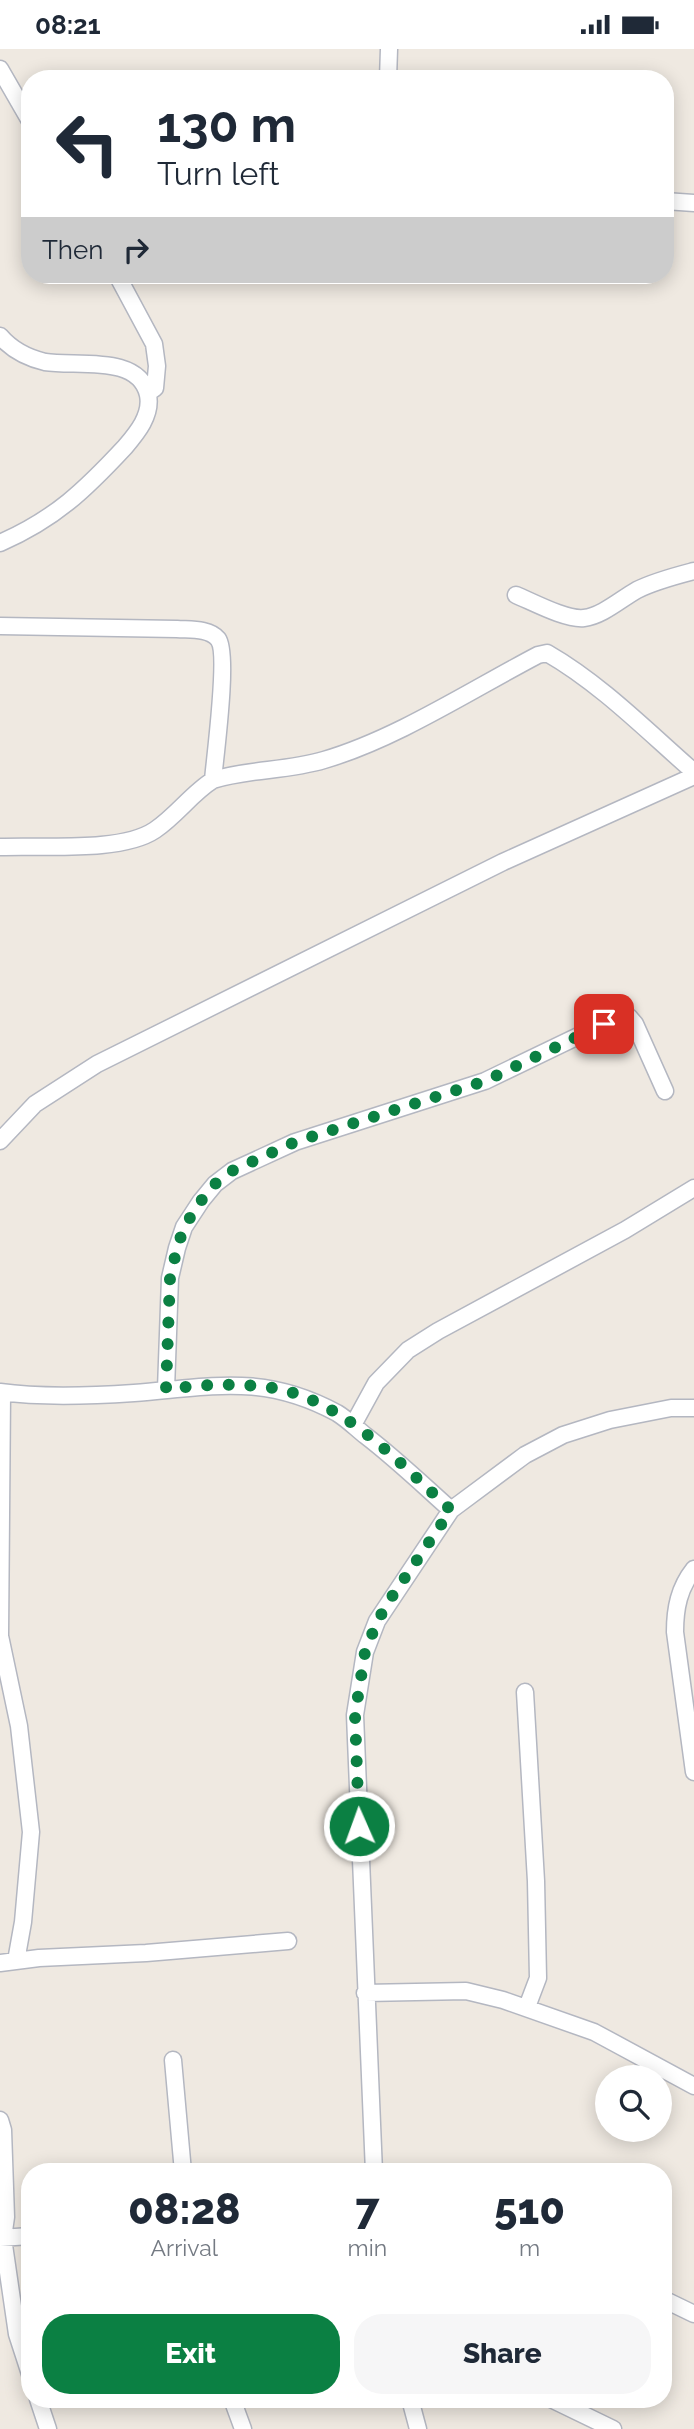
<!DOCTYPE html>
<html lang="en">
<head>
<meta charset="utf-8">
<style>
  :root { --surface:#fff; --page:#f6f6f7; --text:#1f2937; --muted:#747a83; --accent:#0b8043 }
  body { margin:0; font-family:Raleway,sans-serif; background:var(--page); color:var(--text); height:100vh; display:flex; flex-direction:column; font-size:26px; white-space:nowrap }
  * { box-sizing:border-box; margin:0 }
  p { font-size:23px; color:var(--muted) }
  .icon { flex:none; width:38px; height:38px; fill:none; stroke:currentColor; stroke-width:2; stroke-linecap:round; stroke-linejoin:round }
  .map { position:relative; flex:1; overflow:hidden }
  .sheet { position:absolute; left:21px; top:2114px; width:651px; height:245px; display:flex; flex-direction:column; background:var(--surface); border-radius:28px; box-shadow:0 4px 18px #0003 }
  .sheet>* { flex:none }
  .banner { position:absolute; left:21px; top:21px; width:653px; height:214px; border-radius:28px; box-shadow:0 4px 18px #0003; background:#fff; color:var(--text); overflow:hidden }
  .buttons { position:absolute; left:595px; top:2016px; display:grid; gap:14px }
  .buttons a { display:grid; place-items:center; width:77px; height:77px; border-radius:50%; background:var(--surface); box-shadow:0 4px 18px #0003; font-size:35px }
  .pin { position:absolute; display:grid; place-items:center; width:60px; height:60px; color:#fff; margin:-30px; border-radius:14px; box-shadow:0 4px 10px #0006 }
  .me { position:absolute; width:77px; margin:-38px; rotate:358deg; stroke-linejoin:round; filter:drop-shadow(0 0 5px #0008) }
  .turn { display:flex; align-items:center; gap:24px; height:147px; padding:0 21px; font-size:32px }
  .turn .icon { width:91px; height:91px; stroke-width:2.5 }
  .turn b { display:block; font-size:49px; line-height:60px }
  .then { display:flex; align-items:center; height:66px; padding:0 21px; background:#0003; gap:14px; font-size:26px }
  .eta { display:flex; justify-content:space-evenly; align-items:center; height:119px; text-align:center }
  .eta b { font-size:42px; font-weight:800; line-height:49px }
  .primary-button { display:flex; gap:14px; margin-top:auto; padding:14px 21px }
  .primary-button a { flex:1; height:80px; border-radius:28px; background:var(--accent); color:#fff; font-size:28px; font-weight:800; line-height:80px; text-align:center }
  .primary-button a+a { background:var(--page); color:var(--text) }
  .status { display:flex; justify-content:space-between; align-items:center; height:49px; padding:0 35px; background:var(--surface); direction:ltr }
  .status svg { height:19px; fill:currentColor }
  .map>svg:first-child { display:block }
</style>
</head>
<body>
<div class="status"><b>08:21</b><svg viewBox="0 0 49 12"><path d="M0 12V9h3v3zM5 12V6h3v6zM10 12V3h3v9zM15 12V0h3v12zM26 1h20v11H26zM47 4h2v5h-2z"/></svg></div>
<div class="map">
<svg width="694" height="2380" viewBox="0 0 694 2380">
  <rect width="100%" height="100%" fill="#efe9e1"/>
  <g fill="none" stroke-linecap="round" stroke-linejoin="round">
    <defs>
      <path id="minor" d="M0,20L30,72
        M388,30L389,0
        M665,152L694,154
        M117,226L154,295L157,317L155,339L148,344
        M0,287C11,300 28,309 45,313C77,318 139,305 148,346C152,366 137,384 125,398C85,441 55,470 0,494
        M516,546C533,553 566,571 584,569C602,567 621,550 637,541C655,532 675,527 694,522
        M0,577L177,580C190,581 209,579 218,590C229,604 215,708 213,731
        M0,798C42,796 121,804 155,781C177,766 192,744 213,731C247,720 288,722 324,711C396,690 471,641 538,606L547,604C601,635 647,682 694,723
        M0,1092L35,1055L97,1015L503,813L694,727
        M166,1340L170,1229L177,1199L184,1178L201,1152L215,1135L232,1122L295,1093L485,1032L622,966L629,968L635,975L665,1042
        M0,1343C43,1349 90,1347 134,1344C212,1338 263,1324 337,1364C347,1370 357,1380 366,1387C396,1410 423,1436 451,1461
        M2,1344L0,1587L19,1677L31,1783L23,1873L16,1912
        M353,1376L376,1334L408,1301L438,1282L625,1181L694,1139
        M694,1520C679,1539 675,1559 675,1583L694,1723
        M525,1643L536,1832L538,1929L527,1958
        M0,1914L39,1909L146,1904L288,1892
        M365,1944L466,1942L503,1951L594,1983L694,2037
        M173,2011L183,2123
        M0,2071L3,2081L6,2168L3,2189L17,2285L30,2325
        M374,2123L355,1666L365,1603L377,1572L451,1461L525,1406L563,1386L610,1371L671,1359H694
        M0,2189L30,2187
        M663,2250L694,2265
        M38,2350L48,2380
        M232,2350L243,2380
        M410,2350L418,2380
        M551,2350L613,2380"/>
    </defs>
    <use href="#minor" stroke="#b4b7c1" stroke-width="19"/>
    <use href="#minor" stroke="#fff" stroke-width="16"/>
  </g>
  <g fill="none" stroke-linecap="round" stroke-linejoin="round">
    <path stroke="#0b8043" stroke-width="12" stroke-dasharray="0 21.6" d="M359,1777L355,1666L365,1603L377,1573L389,1552L451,1461C398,1413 341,1348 267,1338C233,1334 199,1336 166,1340L170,1229L177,1199L184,1178L201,1152L215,1135L232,1122L295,1093L485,1032L604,975"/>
  </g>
</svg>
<div class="buttons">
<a><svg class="icon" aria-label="search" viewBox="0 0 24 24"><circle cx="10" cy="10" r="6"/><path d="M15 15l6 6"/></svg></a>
</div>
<div class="pin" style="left:604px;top:975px;background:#d93025"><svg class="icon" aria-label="arrive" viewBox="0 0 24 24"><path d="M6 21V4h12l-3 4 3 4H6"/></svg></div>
<svg class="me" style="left:359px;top:1777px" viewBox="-20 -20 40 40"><circle r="17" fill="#0b8043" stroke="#fff" stroke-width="3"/><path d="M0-11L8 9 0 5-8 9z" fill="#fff"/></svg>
<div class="banner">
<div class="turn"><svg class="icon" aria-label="left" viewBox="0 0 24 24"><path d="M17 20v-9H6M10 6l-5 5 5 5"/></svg><div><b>130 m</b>Turn left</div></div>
<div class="then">Then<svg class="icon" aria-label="right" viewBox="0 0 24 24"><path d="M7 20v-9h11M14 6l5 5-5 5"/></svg></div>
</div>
<section class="sheet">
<div class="eta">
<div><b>08:28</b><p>Arrival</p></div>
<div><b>7</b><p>min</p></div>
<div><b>510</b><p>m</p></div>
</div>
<div class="primary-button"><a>Exit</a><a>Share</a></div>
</section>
</div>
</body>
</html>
